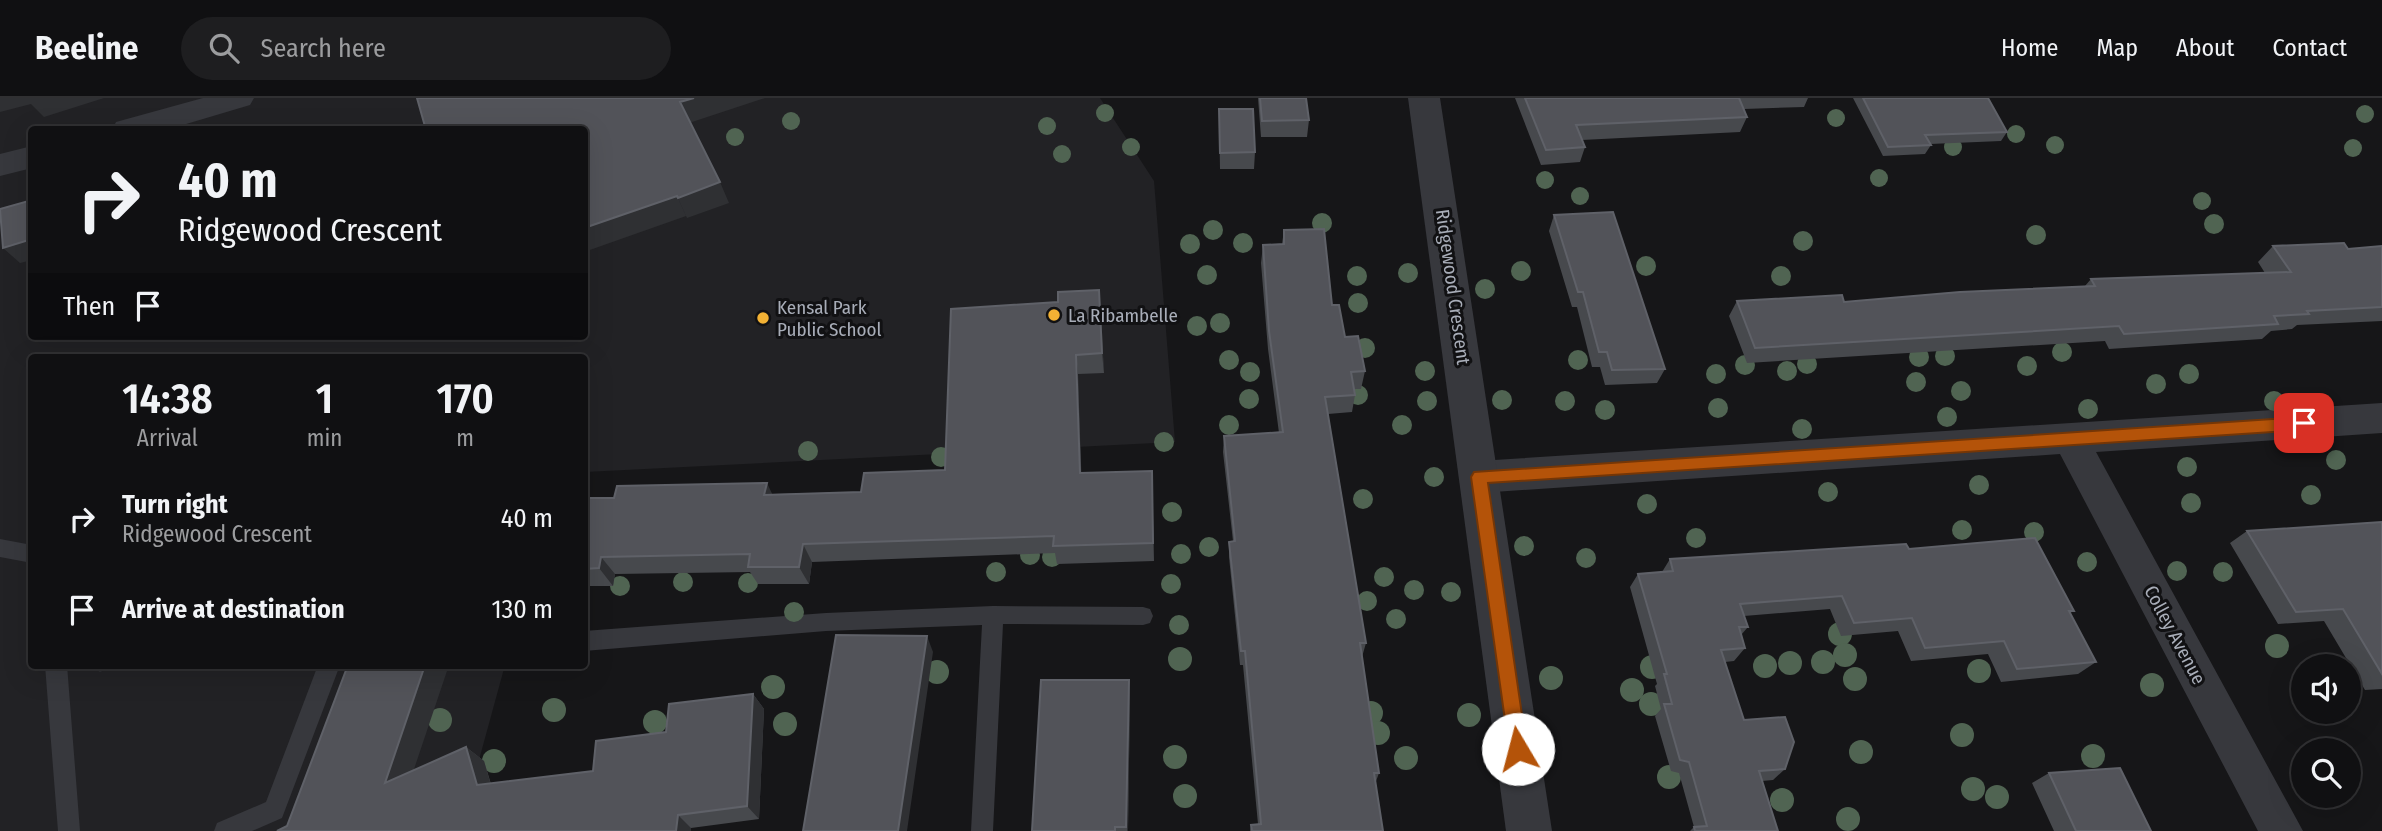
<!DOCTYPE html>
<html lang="en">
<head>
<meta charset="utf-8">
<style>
  :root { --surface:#101012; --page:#1e1e20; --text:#f1f3f6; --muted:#9c9d9f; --line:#303032 }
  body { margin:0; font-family:"Fira Sans Condensed",sans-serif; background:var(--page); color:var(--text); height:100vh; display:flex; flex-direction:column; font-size:26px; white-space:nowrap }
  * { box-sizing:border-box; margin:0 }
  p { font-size:23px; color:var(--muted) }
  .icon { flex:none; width:38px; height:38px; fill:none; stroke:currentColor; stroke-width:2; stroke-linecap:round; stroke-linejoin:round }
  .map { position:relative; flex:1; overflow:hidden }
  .sheet { position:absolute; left:28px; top:256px; width:560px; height:315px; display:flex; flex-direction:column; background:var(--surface); border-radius:7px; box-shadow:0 7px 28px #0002,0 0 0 2px var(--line) }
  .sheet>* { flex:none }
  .guide { position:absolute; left:28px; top:28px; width:560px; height:214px; border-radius:7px; box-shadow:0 7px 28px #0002,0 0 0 2px var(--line); background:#101012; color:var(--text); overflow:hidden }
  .tools { position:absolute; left:2291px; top:556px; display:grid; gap:14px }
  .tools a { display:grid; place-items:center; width:70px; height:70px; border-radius:50%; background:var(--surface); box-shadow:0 7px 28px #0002,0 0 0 2px var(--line); font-size:35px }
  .pin { position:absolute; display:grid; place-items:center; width:60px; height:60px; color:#fff; margin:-30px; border-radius:14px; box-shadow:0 4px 10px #0006 }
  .me { position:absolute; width:77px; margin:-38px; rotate:352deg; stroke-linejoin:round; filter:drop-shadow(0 0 5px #0008) }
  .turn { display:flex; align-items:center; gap:24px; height:147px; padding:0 35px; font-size:32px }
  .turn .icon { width:91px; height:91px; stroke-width:2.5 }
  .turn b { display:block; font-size:49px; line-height:60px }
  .then { display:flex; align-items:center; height:66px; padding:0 35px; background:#0003; gap:14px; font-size:26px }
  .eta { display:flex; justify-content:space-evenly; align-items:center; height:119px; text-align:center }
  .eta b { font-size:42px; font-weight:600; line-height:49px }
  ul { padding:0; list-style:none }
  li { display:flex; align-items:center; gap:21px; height:91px; padding:0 35px }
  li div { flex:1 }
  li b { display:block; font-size:26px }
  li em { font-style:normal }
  header { display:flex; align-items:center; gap:42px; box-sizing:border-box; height:98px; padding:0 35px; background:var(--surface); border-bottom:2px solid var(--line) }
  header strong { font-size:33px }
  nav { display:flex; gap:38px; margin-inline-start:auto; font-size:24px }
  .search { width:490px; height:63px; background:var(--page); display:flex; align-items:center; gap:18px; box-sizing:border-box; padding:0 24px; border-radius:38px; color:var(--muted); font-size:26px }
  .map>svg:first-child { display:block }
</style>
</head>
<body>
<header>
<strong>Beeline</strong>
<div class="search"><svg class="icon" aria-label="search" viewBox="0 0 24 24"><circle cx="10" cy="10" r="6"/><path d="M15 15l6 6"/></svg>Search here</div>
<nav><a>Home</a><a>Map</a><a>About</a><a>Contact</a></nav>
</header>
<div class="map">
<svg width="2382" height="733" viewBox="0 0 2382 733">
  <rect width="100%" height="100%" fill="#161618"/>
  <path fill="#222225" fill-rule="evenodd" d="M0,0H1100L1154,83L1175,344L585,374L584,259H32V567H505L479,662L502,733H0ZM32,32H584V238H32Z"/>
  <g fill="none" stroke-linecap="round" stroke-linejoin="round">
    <path fill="#37383d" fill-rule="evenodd" d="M0,441L32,447V465L0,459Z
      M993,508L1143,509L1150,511L1153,518L1150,525L1143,527L1003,526L993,733H971L982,527L826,533L584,553V533L826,515Z
      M45,567H67L80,733H58Z
      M318,567H340L282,720L252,733H214L217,725L266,704Z"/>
    <path fill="#37383d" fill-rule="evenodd" d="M203,0H254L250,7L166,32H112L116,24Z
      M32,48V70L0,78V56Z
      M2382,305V335L2096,354L2303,733H2258L2060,356L1479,395L1466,390L1461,379L1466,368L1479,363Z"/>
    <path fill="#37383d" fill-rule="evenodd" d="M1408,0H1440L1552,733H1506Z"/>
  </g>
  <g fill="#506452">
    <circle cx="1105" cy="15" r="9"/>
    <circle cx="2365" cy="16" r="9"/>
    <circle cx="1836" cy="20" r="9"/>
    <circle cx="791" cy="23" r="9"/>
    <circle cx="1047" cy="28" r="9"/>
    <circle cx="2016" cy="36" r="9"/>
    <circle cx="735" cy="39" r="9"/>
    <circle cx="2055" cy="47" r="9"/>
    <circle cx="1131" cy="49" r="9"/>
    <circle cx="1953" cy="49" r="9"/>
    <circle cx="2353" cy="50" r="9"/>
    <circle cx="1062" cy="56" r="9"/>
    <circle cx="1879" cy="80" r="9"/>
    <circle cx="1545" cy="82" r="9"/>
    <circle cx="1580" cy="98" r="9"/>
    <circle cx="2202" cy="103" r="9"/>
    <circle cx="1322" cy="125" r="10"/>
    <circle cx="2214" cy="126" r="10"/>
    <circle cx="1213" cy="132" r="10"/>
    <circle cx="2036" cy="137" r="10"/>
    <circle cx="1803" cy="143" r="10"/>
    <circle cx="1243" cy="145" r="10"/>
    <circle cx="1190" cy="146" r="10"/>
    <circle cx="1646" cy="168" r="10"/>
    <circle cx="1521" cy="173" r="10"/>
    <circle cx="1408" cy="175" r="10"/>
    <circle cx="1207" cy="177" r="10"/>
    <circle cx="1357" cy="178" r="10"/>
    <circle cx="1781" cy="178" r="10"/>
    <circle cx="1485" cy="191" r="10"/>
    <circle cx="1358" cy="205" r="10"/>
    <circle cx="1220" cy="225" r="10"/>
    <circle cx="1197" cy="228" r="10"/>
    <circle cx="1365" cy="250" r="10"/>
    <circle cx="2062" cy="254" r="10"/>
    <circle cx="1945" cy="258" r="10"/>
    <circle cx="1919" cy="259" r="10"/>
    <circle cx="1229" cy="262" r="10"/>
    <circle cx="1578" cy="262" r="10"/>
    <circle cx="1807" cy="266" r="10"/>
    <circle cx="1745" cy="267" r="10"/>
    <circle cx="2027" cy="268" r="10"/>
    <circle cx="1425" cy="273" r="10"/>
    <circle cx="1787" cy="273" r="10"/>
    <circle cx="1250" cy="274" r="10"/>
    <circle cx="1716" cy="276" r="10"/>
    <circle cx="2189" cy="276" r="10"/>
    <circle cx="1916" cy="284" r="10"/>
    <circle cx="2156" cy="286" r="10"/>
    <circle cx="1961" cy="293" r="10"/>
    <circle cx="1358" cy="297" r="10"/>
    <circle cx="1249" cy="301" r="10"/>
    <circle cx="1502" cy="302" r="10"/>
    <circle cx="1427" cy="303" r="10"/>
    <circle cx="1565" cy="303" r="10"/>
    <circle cx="2274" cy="303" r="10"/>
    <circle cx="1718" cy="310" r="10"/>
    <circle cx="2088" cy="311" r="10"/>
    <circle cx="1605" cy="312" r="10"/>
    <circle cx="1947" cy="319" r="10"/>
    <circle cx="1229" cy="327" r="10"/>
    <circle cx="1402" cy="327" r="10"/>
    <circle cx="1802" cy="331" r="10"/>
    <circle cx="1164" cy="344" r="10"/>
    <circle cx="808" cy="353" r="10"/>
    <circle cx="941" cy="359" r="10"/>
    <circle cx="2336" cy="362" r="10"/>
    <circle cx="2187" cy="369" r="10"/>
    <circle cx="1434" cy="379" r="10"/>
    <circle cx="1979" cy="387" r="10"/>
    <circle cx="1828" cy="394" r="10"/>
    <circle cx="2311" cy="397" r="10"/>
    <circle cx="1363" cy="401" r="10"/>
    <circle cx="2191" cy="405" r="10"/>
    <circle cx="1647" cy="406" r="10"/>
    <circle cx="1172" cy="414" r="10"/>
    <circle cx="1962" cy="432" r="10"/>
    <circle cx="2034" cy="434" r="10"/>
    <circle cx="1696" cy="440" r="10"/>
    <circle cx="1524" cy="448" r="10"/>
    <circle cx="1209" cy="449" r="10"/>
    <circle cx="1181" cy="456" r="10"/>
    <circle cx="1030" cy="457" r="10"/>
    <circle cx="1052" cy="459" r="10"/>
    <circle cx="1586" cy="460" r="10"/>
    <circle cx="2087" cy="464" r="10"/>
    <circle cx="2177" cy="473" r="10"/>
    <circle cx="996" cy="474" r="10"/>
    <circle cx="2223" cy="474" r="10"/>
    <circle cx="1384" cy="479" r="10"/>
    <circle cx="683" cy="484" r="10"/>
    <circle cx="748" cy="485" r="10"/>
    <circle cx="1171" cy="486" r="10"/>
    <circle cx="620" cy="488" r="10"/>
    <circle cx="1414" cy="492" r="10"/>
    <circle cx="1451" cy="494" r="10"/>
    <circle cx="1367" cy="503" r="10"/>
    <circle cx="794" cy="514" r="10"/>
    <circle cx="1396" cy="521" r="10"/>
    <circle cx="1179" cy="527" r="10"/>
    <circle cx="1840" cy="536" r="12"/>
    <circle cx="2277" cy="548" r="12"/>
    <circle cx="1845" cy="557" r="12"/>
    <circle cx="1180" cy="561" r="12"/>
    <circle cx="1823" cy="564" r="12"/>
    <circle cx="1790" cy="565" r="12"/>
    <circle cx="1765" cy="568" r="12"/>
    <circle cx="1652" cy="569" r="12"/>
    <circle cx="1979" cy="573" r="12"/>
    <circle cx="937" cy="574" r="12"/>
    <circle cx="1551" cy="580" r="12"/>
    <circle cx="1855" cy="581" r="12"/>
    <circle cx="2152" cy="587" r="12"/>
    <circle cx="773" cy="589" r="12"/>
    <circle cx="1632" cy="592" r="12"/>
    <circle cx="1651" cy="606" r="12"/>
    <circle cx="554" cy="612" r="12"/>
    <circle cx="1371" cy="615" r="12"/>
    <circle cx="1469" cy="617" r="12"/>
    <circle cx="440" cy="622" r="12"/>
    <circle cx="655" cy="624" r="12"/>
    <circle cx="785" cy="626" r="12"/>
    <circle cx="1378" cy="635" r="12"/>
    <circle cx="1962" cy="637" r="12"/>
    <circle cx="1861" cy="654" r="12"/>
    <circle cx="2093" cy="658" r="12"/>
    <circle cx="1175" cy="659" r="12"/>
    <circle cx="1406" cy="660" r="12"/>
    <circle cx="494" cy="663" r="12"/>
    <circle cx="1669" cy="679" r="12"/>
    <circle cx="1973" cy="691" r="12"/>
    <circle cx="1185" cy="698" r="12"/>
    <circle cx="1997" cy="699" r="12"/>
    <circle cx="1782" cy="702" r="12"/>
    <circle cx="1848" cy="721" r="12"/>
  </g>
  <path fill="#47494d" d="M1258,0H1306L1309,22L1307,39H1261Z
    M1515,0H1808L1804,9L1744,11L1747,19L1740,34L1582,42L1585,49L1580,64L1541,67Z
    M1853,0H1988L2007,34L2001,43L1930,46L1931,47L1925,56L1883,58Z
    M1219,11L1255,54L1254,71H1220Z
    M1554,117L1665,271L1657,285L1605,287L1600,269H1592L1577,209H1572L1549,133Z
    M1284,132L1332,207L1345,239L1365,273L1361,291H1354L1355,297L1352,314L1328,316L1366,545L1362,559L1379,675L1375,686L1383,733H1250L1251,727L1258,726L1243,567H1240L1229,459V444L1233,443L1223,354L1224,338L1279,335L1268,251L1261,165L1263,147L1282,146Z
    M2273,148L2348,151L2382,148V223L2297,227L2292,231L2271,233L2262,241L2109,251L2105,243L1747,265L1729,218L1737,203L1844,204L2085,188L2091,181L2265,175L2258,164Z
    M1099,192L1104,275L1078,276L1081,375L1152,373L1154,463L1057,466L1055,455L812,464L809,486H758L750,474L615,476L613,488H584V400L861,394L945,372L1058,204Z
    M2382,424V591L2365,592L2324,523L2278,526L2230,445L2247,433Z
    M1909,451L2074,513L2070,515L2096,564L2078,576L2001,584L1988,556L1911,563L1898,533L1841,538L1830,511L1744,518L1748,529L1741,537L1745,550L1734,563L1725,564L1744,622L1785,671L1773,682L1762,683L1778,733H1690L1694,729L1679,675L1671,673L1655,618L1661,611L1655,588L1657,586L1630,489L1638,476L1662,474L1670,461Z
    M753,596L764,611L759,721L691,730V733H277L466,649L484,663L491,686L593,673L666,634Z
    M1130,596L1128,733H1032Z
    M2049,675L2151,733H2054L2032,685Z"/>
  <path fill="#2f3033" d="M0,0H104L44,19L31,6L0,14Z
    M694,0H765L689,25L680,4Z
    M720,84L729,105L687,120L678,100Z
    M677,98L686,118L584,154V130Z
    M32,141V162L20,165L3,150Z
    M1099,192L1101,212L1104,275L1102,255Z
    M1076,257L1078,276L1082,394L1080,375Z
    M767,385L776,404L764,397Z
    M803,446L812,464L809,486L799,469Z
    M601,459L615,476L613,488L599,470Z
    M927,538L933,554L907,733H898Z
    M88,567H116L100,574Z
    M425,567H449L405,698L385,685Z
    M1129,582L1130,596L1128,733H1127Z
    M753,596L764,611L759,721L747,708Z
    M466,649L484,663L495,701L477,687Z
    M678,717L691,730V733H676Z"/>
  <path fill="#525359" stroke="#5f6168" stroke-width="2" d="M417,0H694L680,4L720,84L678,100L677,98L584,130V32H426Z
    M1260,0H1306L1309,22L1262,23Z
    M1525,0H1739L1747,19L1576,27L1585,49L1546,52Z
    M1863,0H1988L2007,34L1925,37L1931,47L1888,49Z
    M1219,11H1253L1255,54L1220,55Z
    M32,102V141L3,150L0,111Z
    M1613,114L1665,271L1612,272L1607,254H1599L1583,194H1578L1554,117Z
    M1324,131L1332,207H1339L1345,239L1358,238L1365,273L1351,274L1355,297L1325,299L1366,545H1360L1379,675H1374L1383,733H1252L1251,727L1261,726L1245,553H1241L1229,444L1235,443L1224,338L1283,334L1269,233L1263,147L1284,146V132Z
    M2344,145L2348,151L2382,148V209L2307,213L2309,216L2274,218L2278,226L2124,236L2119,228L1755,250L1737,203L1842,197L1844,204L1960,194L2095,188L2091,181L2291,174L2273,148Z
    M1099,192L1102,255L1076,257L1080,375L1152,373L1153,445L1053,448L1054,438L803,446L799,469H748L750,456L601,459L599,470L584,471V400H614L617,388L767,385L764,397L861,394L864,375L945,372L951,211L1058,204V194Z
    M2382,424V576L2343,511L2296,514L2247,433Z
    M2035,440L2074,513H2069L2096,564L2017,571L2004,543L1925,550L1912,520L1854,525L1842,498L1740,506L1748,529H1739L1745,550L1721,552L1744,622L1785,619L1794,644L1785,671L1759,673L1778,733H1695L1694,729L1707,728L1689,664L1680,662L1664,606H1672L1664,576H1667L1638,476L1673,473L1670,461L1906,446L1909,451Z
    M836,537L927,538L898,733H803Z
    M348,567H425L385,685L466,649L477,687L593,673L596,643L666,634L669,606L753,596L747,708L678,717L676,733H277L287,728Z
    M1041,582H1129L1126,729H1115V733H1032Z
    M2120,670L2151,733H2076L2049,675Z"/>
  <path fill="#b45309" stroke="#753606" stroke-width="2" d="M2304,319L2312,325L2304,332L1488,385L1527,651L1524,658L1518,660L1512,658L1509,651L1471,379L1474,374Z"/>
  <g fill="#f2b134" stroke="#111113" stroke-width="2.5">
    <circle cx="1054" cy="217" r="7"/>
    <circle cx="763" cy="220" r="7"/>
  </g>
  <g text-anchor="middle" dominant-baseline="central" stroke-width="6" stroke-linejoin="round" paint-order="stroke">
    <g font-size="19" fill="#a8adb8" stroke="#111113">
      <text transform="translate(1453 189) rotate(82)">Ridgewood Crescent</text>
      <text transform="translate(2175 537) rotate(62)">Colley Avenue</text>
    </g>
    <g font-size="19" fill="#a8adb8" stroke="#111113" text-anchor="start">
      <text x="777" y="209">Kensal Park<tspan x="777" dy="22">Public School</tspan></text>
      <text x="1068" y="217">La Ribambelle</text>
    </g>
  </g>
</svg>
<div class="tools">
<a><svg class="icon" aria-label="sound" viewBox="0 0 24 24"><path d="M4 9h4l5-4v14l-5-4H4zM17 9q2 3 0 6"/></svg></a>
<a><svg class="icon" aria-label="search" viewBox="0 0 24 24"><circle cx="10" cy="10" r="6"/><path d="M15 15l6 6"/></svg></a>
</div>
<div class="pin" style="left:2304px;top:325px;background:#d93025"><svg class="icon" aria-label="arrive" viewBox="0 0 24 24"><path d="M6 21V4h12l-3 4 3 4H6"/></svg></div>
<svg class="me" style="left:1518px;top:651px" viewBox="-20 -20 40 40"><circle r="19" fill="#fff"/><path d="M0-13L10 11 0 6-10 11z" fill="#b45309"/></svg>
<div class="guide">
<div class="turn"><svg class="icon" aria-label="right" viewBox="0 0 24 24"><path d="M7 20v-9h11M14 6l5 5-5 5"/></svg><div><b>40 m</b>Ridgewood Crescent</div></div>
<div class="then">Then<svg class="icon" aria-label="arrive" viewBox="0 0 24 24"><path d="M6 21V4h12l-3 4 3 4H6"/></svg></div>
</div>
<section class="sheet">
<div class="eta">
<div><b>14:38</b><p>Arrival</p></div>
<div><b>1</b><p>min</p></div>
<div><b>170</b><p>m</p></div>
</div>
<ul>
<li><svg class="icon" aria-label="right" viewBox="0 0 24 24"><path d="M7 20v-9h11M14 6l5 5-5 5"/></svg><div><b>Turn right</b><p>Ridgewood Crescent</p></div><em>40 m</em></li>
<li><svg class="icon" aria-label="arrive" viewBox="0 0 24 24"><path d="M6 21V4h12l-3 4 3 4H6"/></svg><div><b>Arrive at destination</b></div><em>130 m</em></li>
</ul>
</section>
</div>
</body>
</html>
